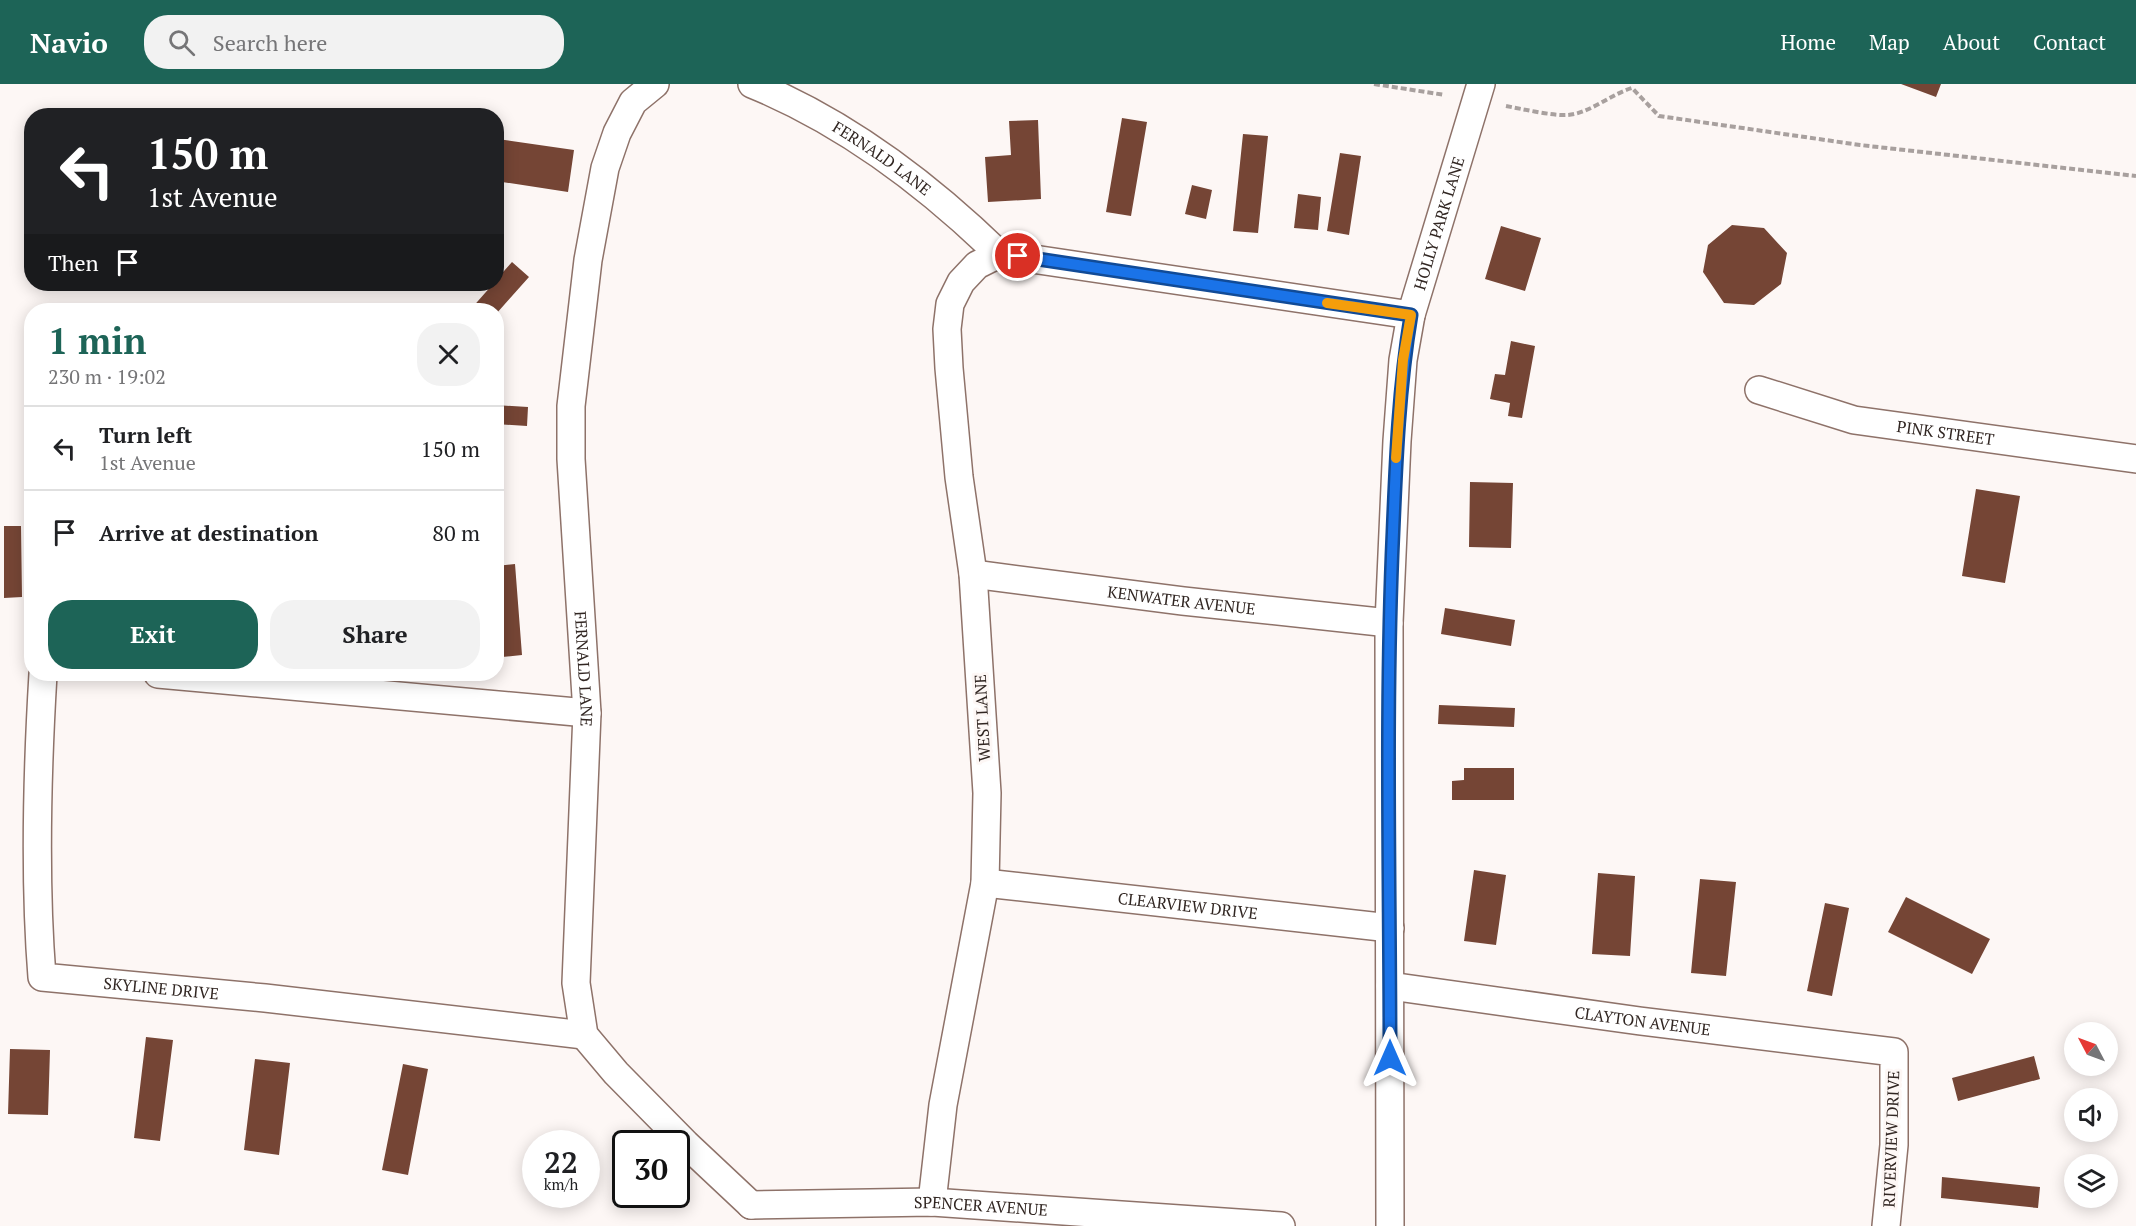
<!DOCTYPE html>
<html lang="en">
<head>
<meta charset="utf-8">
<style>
  :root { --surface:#fff; --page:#f2f2f2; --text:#202124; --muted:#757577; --line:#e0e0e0; --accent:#1d6457 }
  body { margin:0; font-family:"PT Serif",serif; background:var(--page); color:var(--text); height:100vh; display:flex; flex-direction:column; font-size:22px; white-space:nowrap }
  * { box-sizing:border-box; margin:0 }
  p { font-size:20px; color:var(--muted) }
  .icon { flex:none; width:33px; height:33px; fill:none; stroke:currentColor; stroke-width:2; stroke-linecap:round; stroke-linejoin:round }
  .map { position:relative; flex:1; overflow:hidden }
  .side { position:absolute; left:24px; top:219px; width:480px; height:378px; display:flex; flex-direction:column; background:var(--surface); border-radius:24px; box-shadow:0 3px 15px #0003 }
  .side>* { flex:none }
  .banner { position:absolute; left:24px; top:24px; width:480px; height:183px; border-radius:24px; box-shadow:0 3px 15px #0003; background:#202124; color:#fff; overflow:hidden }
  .needle { width:39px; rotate:311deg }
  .buttons { position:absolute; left:2064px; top:938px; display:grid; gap:12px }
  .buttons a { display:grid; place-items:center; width:54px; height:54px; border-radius:50%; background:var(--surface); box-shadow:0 3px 15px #0003; font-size:30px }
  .speed { position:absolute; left:522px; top:1046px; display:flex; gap:12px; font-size:30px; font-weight:700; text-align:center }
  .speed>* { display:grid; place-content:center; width:78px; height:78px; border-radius:50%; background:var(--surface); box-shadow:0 3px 15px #0003; line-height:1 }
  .speed small { font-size:15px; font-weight:400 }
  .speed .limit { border:3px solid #111; border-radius:9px; background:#fff; color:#111 }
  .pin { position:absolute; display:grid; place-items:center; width:51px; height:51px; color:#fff; margin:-26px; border:3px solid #fff; border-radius:50%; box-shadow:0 2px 6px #0007 }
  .me { position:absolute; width:66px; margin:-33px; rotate:0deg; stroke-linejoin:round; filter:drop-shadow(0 0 4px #0008) }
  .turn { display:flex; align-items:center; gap:21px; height:126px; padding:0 24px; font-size:27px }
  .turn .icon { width:78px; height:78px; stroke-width:2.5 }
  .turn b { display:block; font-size:42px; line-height:51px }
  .then { display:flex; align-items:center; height:57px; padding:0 24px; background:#0003; gap:12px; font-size:22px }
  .round { display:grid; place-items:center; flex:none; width:63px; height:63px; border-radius:24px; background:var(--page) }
  .head { display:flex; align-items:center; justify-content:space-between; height:102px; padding:0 24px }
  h1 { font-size:36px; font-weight:600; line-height:45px; color:var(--accent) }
  .button { display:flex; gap:12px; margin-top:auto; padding:12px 24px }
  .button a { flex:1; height:69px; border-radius:24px; background:var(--accent); color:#fff; font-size:24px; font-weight:600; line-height:69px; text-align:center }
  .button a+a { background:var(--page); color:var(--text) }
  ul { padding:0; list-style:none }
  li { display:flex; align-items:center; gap:18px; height:84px; padding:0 24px; border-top:2px solid var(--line) }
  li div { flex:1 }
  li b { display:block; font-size:22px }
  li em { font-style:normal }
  header { display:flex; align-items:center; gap:36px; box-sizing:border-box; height:84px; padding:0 30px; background:var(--accent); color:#fff }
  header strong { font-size:28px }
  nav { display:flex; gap:33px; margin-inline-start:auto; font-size:21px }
  .search { width:420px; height:54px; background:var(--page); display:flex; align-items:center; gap:15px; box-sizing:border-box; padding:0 21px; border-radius:24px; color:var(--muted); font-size:22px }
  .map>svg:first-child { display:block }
</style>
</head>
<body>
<header>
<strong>Navio</strong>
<div class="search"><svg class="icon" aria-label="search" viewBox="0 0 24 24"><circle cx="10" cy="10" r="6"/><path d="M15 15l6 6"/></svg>Search here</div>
<nav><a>Home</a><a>Map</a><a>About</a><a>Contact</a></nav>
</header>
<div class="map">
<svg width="2136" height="1142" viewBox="0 0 2136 1142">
  <rect width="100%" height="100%" fill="#fdf7f5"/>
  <path fill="#754535" d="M1901,0H1941L1936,13Z
    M1122,34L1147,38L1131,132L1106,128Z
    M1038,36L1041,115L988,118L985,73L1011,71L1009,37Z
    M1243,50L1268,52L1258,149L1233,147Z
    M498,55L574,66L568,108L496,97Z
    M1340,69L1361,72L1349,151L1327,147Z
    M1192,101L1212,106L1206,135L1185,130Z
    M1298,110L1321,113L1318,146L1294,144Z
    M1732,141L1764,144L1787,169L1781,200L1754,221L1724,219L1703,188L1708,161Z
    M1501,142L1541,154L1525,207L1485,195Z
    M512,178L529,193L496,230V226H470L493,200H496V196Z
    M1511,257L1535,262L1522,334L1508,332L1510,319L1490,315L1495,290L1505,291Z
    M496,321L528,323L527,342L496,340Z
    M1470,398L1513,399L1511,464L1469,463Z
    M1976,405L2020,412L2005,499L1962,492Z
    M4,442H21L22,513L4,514Z
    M515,480L522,571L502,573L496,514V482Z
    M1445,524L1515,536L1511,562L1441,550Z
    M1439,621L1515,624L1514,643L1438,640Z
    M1464,684H1514V716H1452V697L1464,696Z
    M1474,786L1506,791L1496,861L1464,857Z
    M1598,789L1635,792L1630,872L1592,870Z
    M1700,795L1736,798L1726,892L1691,889Z
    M1906,813L1990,855L1972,890L1888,848Z
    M1825,819L1849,824L1832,912L1807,907Z
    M146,953L173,956L160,1057L134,1054Z
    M10,965L50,966L48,1031L8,1030Z
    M2034,972L2040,995L1958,1017L1952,994Z
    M255,975L290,979L279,1071L244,1066Z
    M403,980L428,985L408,1091L382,1086Z
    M1942,1093L2040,1103L2038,1124L1941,1114Z"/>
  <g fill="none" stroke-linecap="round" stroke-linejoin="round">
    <defs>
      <g id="minor">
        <path id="s1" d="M655,0L633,18L617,49L605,84L588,176L571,322V375L587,629L576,899L584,951L616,989L686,1060L751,1121"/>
        <path id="s2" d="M752,0C845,38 927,100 999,170"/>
        <path d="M999,170L1411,231"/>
        <path id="s3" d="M1759,306L1854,336L2136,375"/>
        <path id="s4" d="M973,490L1183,517L1389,539"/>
        <path id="s5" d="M43,590C37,690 34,793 42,893L265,914L584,951"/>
        <path d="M158,590L587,629"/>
        <path id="s6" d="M985,799L1390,844"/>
        <path id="s7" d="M1390,902L1640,937L1894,968V1061L1886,1142"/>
        <path d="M932,1118L943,1021L985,799L987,709L973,490L959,393L949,284L947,245L950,220L961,198L977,181L999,170"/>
        <path id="s8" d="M751,1121L932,1118L1281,1142"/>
        <path id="s9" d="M1390,1142L1389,539L1397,357L1403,276L1411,231L1481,0"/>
      </g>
    </defs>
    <use href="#minor" stroke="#8e7269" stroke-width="30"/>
    <path stroke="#a8a09e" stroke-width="4" stroke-dasharray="6 3" stroke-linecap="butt" d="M1374,0L1445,11
      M1506,22C1522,25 1553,32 1567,31C1589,30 1611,10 1632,4L1659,32L1860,61L2136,92"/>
    <use href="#minor" stroke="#fff" stroke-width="27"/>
  </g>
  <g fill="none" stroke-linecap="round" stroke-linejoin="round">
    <defs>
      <path id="route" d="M1018,172L1411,231C1399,303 1396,375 1393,448C1385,623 1390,799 1390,974"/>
    </defs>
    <use href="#route" stroke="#114b97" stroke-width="15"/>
    <use href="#route" stroke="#1a73e8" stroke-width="10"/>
    <path stroke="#f59e0b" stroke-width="10" d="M1327,219L1411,231L1403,276L1396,374"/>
  </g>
  <g text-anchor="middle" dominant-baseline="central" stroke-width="6" stroke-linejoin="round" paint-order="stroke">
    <g font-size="16" fill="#312622" stroke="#fdf7f5">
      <text stroke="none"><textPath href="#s2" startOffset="150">FERNALD LANE</textPath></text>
      <text stroke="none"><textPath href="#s9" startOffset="1008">HOLLY PARK LANE</textPath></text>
      <text stroke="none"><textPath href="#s3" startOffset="192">PINK STREET</textPath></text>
      <text stroke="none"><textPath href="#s4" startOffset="210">KENWATER AVENUE</textPath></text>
      <text stroke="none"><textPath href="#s1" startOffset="604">FERNALD LANE</textPath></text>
      <text transform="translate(982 634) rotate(-93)">WEST LANE</text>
      <text stroke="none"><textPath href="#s6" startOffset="204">CLEARVIEW DRIVE</textPath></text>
      <text stroke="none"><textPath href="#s5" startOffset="423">SKYLINE DRIVE</textPath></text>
      <text stroke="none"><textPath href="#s7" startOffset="255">CLAYTON AVENUE</textPath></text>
      <text transform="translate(1891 1055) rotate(-88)">RIVERVIEW DRIVE</text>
      <text stroke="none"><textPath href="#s8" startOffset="230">SPENCER AVENUE</textPath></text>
    </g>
  </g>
</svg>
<div class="buttons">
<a><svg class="needle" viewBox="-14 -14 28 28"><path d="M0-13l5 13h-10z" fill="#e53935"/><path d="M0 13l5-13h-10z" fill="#757577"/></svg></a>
<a><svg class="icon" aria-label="sound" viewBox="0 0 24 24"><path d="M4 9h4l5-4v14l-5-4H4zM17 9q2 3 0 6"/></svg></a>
<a><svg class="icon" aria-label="layers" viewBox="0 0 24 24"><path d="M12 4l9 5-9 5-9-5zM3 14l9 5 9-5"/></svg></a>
</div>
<div class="speed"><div>22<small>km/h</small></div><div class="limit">30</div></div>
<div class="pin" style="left:1018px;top:172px;background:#d93025"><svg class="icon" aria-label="arrive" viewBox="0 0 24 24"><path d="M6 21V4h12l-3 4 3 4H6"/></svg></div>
<svg class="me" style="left:1390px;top:974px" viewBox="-20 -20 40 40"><path d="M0-17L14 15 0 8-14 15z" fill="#1a73e8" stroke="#fff" stroke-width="4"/></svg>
<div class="banner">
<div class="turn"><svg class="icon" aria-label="left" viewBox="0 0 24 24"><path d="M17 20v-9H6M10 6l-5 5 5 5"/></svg><div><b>150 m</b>1st Avenue</div></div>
<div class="then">Then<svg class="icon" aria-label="arrive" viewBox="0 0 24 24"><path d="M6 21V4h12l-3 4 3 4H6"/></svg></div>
</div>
<section class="side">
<div class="head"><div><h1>1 min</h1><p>230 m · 19:02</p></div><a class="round"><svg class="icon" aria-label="close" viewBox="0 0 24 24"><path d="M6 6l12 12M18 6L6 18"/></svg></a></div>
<ul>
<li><svg class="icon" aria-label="left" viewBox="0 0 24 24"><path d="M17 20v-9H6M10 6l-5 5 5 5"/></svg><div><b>Turn left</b><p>1st Avenue</p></div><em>150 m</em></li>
<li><svg class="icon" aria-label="arrive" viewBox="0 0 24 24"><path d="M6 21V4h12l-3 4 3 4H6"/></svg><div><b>Arrive at destination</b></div><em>80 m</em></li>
</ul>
<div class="button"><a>Exit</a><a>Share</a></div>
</section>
</div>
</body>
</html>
